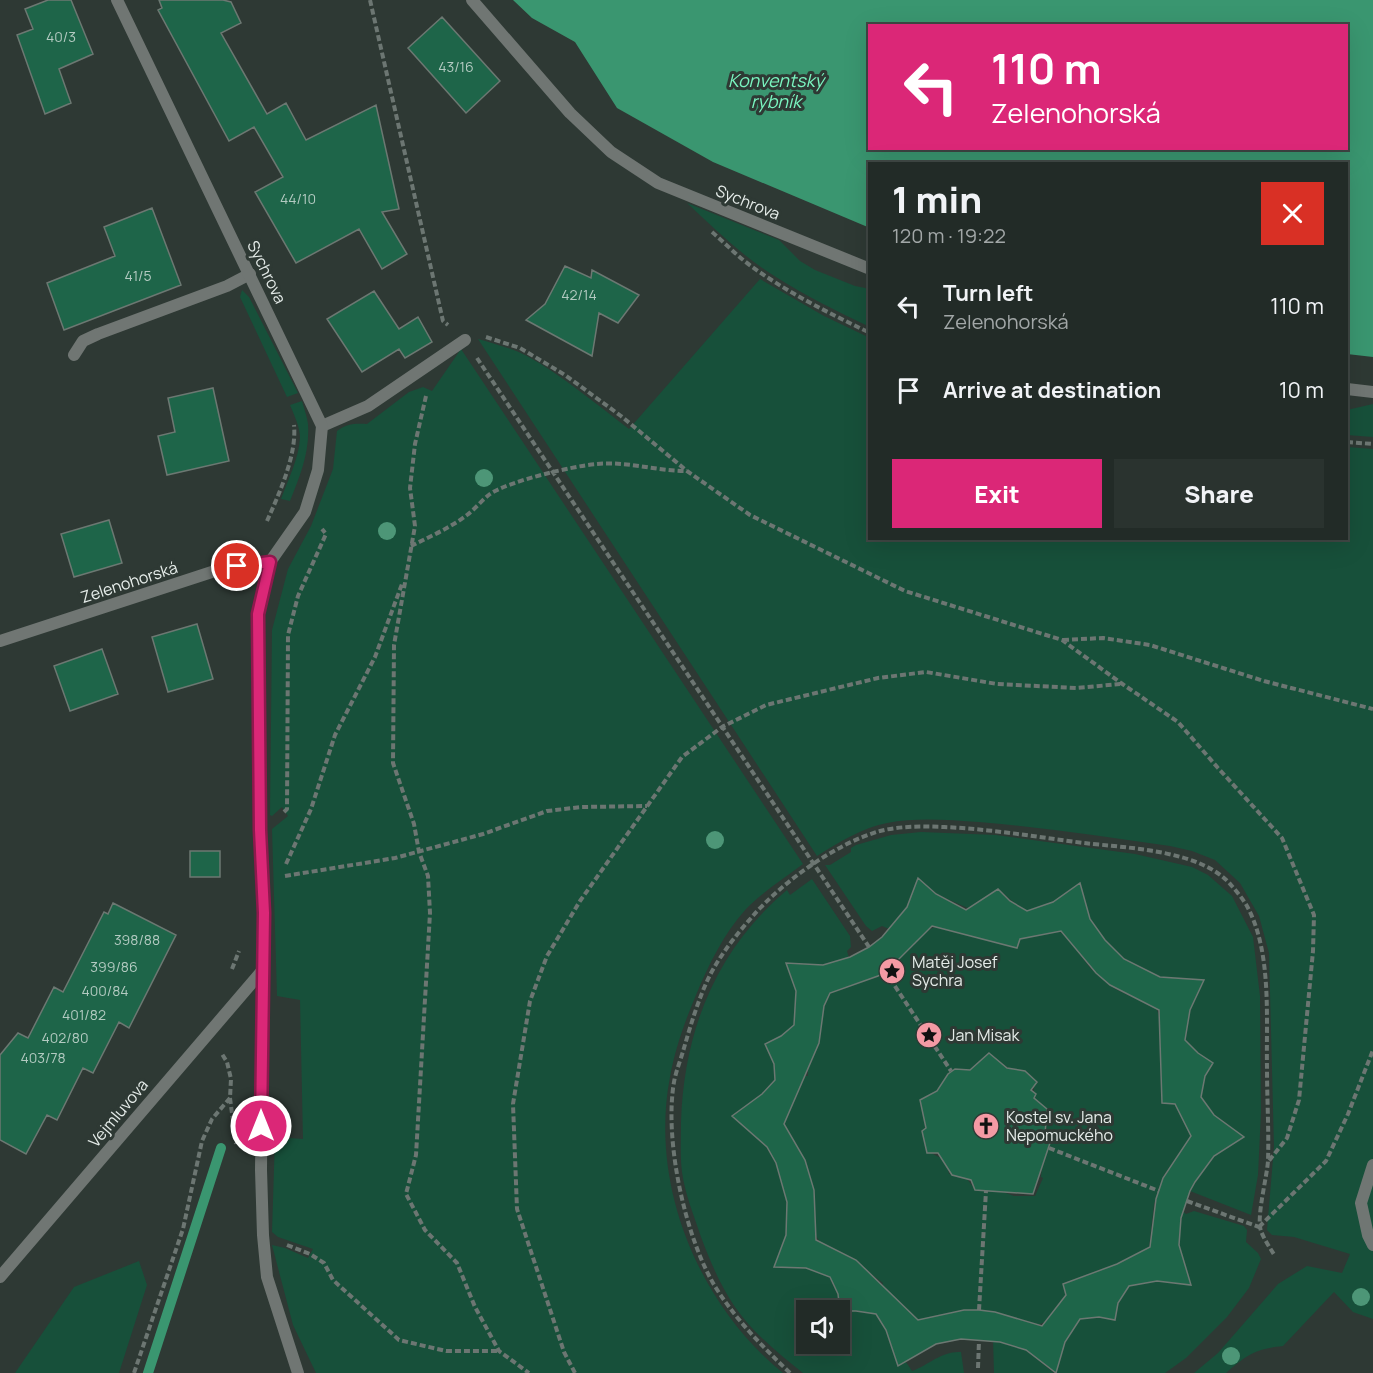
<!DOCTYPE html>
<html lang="en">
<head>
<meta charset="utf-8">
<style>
  :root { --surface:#222b27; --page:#2a332f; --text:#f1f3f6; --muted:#a2a7a7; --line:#3f4744; --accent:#db2777 }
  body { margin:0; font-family:Manrope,sans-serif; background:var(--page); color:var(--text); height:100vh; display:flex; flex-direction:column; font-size:22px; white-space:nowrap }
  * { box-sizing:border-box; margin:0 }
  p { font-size:20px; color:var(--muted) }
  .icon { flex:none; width:33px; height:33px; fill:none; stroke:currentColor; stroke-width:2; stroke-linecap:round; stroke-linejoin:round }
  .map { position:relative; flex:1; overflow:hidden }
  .side { position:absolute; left:868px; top:162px; width:480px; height:378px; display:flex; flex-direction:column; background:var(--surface); border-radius:0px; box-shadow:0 6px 24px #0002,0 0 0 2px var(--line) }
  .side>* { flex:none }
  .guide { position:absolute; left:868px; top:24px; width:480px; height:126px; border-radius:0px; box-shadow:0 6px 24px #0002,0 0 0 2px var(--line); background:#db2777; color:#fff; overflow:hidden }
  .fabs { position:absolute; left:796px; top:1300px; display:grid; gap:12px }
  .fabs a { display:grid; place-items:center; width:54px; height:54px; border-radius:0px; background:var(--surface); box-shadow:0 6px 24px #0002,0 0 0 2px var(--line); font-size:30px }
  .pin { position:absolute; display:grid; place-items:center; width:51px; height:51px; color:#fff; margin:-26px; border:3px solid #fff; border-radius:50%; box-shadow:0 2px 6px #0007 }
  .me { position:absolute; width:66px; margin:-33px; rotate:0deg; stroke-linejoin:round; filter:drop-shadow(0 0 4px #0008) }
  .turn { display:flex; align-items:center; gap:21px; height:126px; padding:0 24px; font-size:27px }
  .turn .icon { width:78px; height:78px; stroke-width:2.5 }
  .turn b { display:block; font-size:42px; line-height:51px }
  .round { display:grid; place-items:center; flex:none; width:63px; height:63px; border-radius:0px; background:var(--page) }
  .summary { display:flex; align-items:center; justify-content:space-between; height:102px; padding:0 24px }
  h1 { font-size:36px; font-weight:800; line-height:45px }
  .action { display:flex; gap:12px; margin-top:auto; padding:12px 24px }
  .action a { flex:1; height:69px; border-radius:0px; background:var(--accent); color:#fff; font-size:24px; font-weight:800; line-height:69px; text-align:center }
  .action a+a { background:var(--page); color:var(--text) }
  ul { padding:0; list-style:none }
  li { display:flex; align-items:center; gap:18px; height:84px; padding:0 24px }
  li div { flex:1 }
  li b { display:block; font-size:22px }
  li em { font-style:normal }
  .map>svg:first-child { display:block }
</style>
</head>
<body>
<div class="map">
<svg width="1373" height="1373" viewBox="0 0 1373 1373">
  <rect width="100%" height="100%" fill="#2e3934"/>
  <path fill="#17503a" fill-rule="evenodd" d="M687,203L779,240L800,261L815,270L855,286L870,289V327C838,312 806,296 776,277C743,257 715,229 687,203Z
    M760,279L824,316L870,338V538H1347V447L1373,449V1319L1353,1312L1334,1292L1283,1346C1255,1349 1247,1355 1226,1373H1194L1218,1353L1278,1284L1307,1266L1342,1273L1350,1254L1294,1237L1272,1235L1267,1230L1274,1147L1269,953L1259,916L1240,883L1215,860L1192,851L1170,846C1106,837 1043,827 979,822C949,820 917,817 887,823C862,828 839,842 817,856L478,339C495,344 511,348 527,356C563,376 596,404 629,429Z
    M242,290L249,297L298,393L287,397L240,297Z
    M461,349L803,864C784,878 763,892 746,909C724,933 708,966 696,995C685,1021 675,1049 670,1077C649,1185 699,1305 783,1373H316L293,1325L272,1245L285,1248L308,1258L313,1249L278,1237L272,1232L275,1137L303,1139L300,1000L277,996L272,829L288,816L282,807L272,816L270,815L272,630L288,569L311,526L333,469L337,431C346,424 355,423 367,424L409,392L423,387L432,391Z
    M302,401C304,409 307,416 308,424C310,452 300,476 290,501L281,499C288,480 299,458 300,438C300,427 294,415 290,405Z
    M1373,404V437L1347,435V410Z
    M921,832L996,835L1135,854L1192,867L1208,875L1232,896L1253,937L1260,996L1261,1112L1258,1175L1251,1215L1190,1191V1188L1214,1156L1243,1137L1214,1115L1199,1094L1202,1092L1205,1076L1212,1063L1198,1053L1188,1043H1185L1190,1010L1204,980L1156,977L1124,959L1053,902L1025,912L998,889L970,909L936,894L918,878L907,907L889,929L882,926L872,931L866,926L825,865H830L851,852V848L856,845L891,835Z
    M812,879L850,936L851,947L847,951L849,958L823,965L786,963L796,991L794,1027L793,1026L781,1036L765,1044L774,1064V1074L777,1077L762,1094L732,1116L767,1147L780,1171L778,1172L785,1195H787L786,1235L774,1267L806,1268L832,1278L831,1281L838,1294L840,1311H874L886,1330L898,1366L906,1362L912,1371C929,1365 941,1351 961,1352L964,1373H803C779,1354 752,1332 735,1307C720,1285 710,1261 701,1237C694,1216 685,1194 682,1172C680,1156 681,1139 681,1122C684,1030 716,950 787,890L790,895ZM807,1311H840V1344H807Z
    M935,927L962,934L1031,937L1057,931L1064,934L1091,969L1115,989L1156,1008C1163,1021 1160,1044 1164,1060C1171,1084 1181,1108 1190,1132V1139L1164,1175L1154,1204L1149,1248L1144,1254L1103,1271L1100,1269L1062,1300L1045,1322L1037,1325L995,1312L979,1310H965L919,1320L912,1318L882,1286L883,1283L843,1253L820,1242L816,1236L814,1190L805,1161L783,1122L804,1076H808V1068L818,1046L816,1045C821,1032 822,1002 830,994C837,987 860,982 871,978L872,979L897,963V961L928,930ZM990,1054C1005,1064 1006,1071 1025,1071C1034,1079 1034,1082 1034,1093L1036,1094L1033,1101L1041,1104L1047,1110C1040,1127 1050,1128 1050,1141C1050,1149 1046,1151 1043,1158C1041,1163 1042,1172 1041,1177L1043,1178L1035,1196H1014L995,1189L981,1191L974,1188L967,1179L969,1172L949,1174L946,1159C925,1154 927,1146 924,1129L931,1124L920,1101L936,1092L943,1090C943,1080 946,1075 955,1069L972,1071Z
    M1182,1211L1186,1214L1194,1211L1244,1226L1247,1230L1246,1242L1258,1253L1261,1259L1249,1288L1227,1317L1186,1358L1165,1373H1056L1065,1342L1081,1317H1099L1115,1320L1118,1303L1127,1290L1126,1287L1157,1281L1190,1285L1179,1245Z
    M139,1261L147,1285L119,1373H15L74,1287Z
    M993,1339L1026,1350L1054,1373H994Z"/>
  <path fill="#3a9670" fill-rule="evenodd" d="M513,0H1373V357L1347,354V164H870V228L713,162L617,108L575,42L532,18ZM870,26H1347V148H870Z"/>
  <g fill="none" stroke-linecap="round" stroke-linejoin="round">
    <path stroke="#3a9670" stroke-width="10" d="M148,1373L221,1148"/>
  </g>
  <path fill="#1e6549" stroke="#6c7872" stroke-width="1.5" fill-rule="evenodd" d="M48,0H71L93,54L59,69L71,103L45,114L17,35L33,29L25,9Z
    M159,0H223L231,2L241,23L221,33L267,114L286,103L306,140L376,105L399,209L382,212L407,254L382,269L359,229L296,263L255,192L283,177L254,127L229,141L158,10L162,8Z
    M442,17L500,81L466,113L408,48Z
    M152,208L181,285L64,330L47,283L115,256L104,227Z
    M565,266L591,278L592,270L639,295L618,323L599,313L592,356L526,320L545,304Z
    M374,291L399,329L418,317L432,342L405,358L399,349L362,372L327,319Z
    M213,388L229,461L167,475L158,436L175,432L168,398Z
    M109,520L122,563L74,577L61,534Z
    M197,624L213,679L168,692L152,637Z
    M102,649L118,694L70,711L54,666Z
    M190,851H220V877H190Z
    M918,878L936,894L966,910L998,889L1010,901L1027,911L1053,902L1080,883L1090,919L1105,940L1124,959L1160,977L1204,980L1190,1010L1185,1040L1198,1053L1213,1063L1205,1076L1201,1097L1214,1115L1244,1137L1214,1156L1195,1182L1190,1191L1181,1218L1179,1245L1191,1285L1157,1281L1129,1286L1118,1303L1115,1320L1099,1317L1080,1319L1065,1342L1056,1373L1026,1350L1000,1342L961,1339L936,1344L898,1366L886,1330L876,1314L856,1311H840L838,1294L830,1277L806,1268L774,1267L786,1235L787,1202L776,1163L767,1147L732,1116L762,1094L775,1080L774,1064L765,1044L781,1036L794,1025L796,991L786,963L823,965L850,957L869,947L882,937L907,907ZM932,926L1017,948L1020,939L1061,931L1096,973L1110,985L1159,1010L1162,1103L1175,1104L1191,1136L1163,1178L1156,1199L1150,1247L1117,1264L1063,1284L1066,1295L1042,1326L995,1312L979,1310H964L918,1320L856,1260L816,1240L814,1190L805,1160L784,1124L819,1043L824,1006L830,993L878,976L890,968Z
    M113,903L176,935L129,1028L119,1022L93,1073L83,1068L57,1120L47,1115L26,1154L0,1140V1055L18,1033L28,1038L54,987L63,992L104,912L108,914Z
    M989,1053L1007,1068L1025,1071L1037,1082L1031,1090L1036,1094L1034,1098L1047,1109L1045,1134L1052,1137L1033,1194L975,1190L971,1180L952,1175L938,1153H927L922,1131L926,1128L920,1100L937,1091L948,1074L955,1069L970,1070Z"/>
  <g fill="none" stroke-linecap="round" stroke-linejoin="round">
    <path stroke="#6c7672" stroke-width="4" stroke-dasharray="6 3" stroke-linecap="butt" d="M370,0L443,321L448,325
      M712,232C725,243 737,256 751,266C788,293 829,313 870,333
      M486,337L520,348L565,375L621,416L687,471L750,515L905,591L1062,640L1121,683L1178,722L1218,768L1282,838L1314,915L1313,951L1299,1100L1287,1138L1268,1162
      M477,358L869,947
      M426,396L415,444L410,488L415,526L394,645L393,763L414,824L419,852L428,876L430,913L416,1155L406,1194L425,1230L457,1263L475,1307L499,1351L529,1373
      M1347,442L1373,444
      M267,521C279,494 297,455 294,425
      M411,546C429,537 450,528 467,515C475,509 482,500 490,494C509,481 573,466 596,464C627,461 656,471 687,471
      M1063,640L1103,638L1150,645L1264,681L1373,709
      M284,812L287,809L288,635L298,596L326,534L322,529
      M286,864L311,809L335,735L375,657L402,584
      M285,876L395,858L483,834L547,811L582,807L647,806
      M232,969L239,951
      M885,971L951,1071
      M230,1098L236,1144
      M1049,1148L1159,1191
      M1187,1201L1259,1227
      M1259,1227L1326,1161L1348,1114L1373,1050
      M287,1245L310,1254L324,1263L333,1280L399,1340L446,1351H499
      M979,1310L986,1191
      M978,1368L979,1340
      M134,1373L183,1229L202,1141L212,1119L230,1098L231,1079L227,1062L222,1054
      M575,1373L564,1352L517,1209L513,1104L530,1001L547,956L580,901L682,757L722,727L766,705L878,678L926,672L997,684L1077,688L1120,684
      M790,1373C762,1346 737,1321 716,1288C685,1238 664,1140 674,1082C676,1071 681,1059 684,1048C691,1024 699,997 710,975C721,954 736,935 752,917C781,883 836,843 880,831C900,826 923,826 944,827C991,829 1037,837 1084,843C1127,848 1202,850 1231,885C1237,892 1244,900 1248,908C1272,954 1266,1019 1267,1069C1267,1099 1269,1131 1268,1161C1267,1177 1256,1218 1261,1231C1264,1239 1270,1248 1275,1256"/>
    <path stroke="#707673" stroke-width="12" d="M74,355L83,341L98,334L227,286L250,274
      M322,426L368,406L465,340
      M1373,1165L1361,1203L1368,1235L1373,1245"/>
    <path stroke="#707673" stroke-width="12" d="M117,0L322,426L318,470L305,512L270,562L258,614L260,830L264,913L261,1170L263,1235L267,1277L298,1373
      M472,0L570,113L611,152L658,183L870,269
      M1347,389L1373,392
      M0,641L221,569L270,562
      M0,1277L262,971"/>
  </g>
  <g fill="#4d9677">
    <circle cx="484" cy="478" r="9"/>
    <circle cx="387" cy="531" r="9"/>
    <circle cx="715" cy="840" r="9"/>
    <circle cx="1361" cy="1297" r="9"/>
    <circle cx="1231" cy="1356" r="9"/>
  </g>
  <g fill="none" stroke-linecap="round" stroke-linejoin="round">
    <defs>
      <path id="route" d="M237,566L270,562L258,614L260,830L264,913L261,1126"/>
    </defs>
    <use href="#route" stroke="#8e194d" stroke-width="15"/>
    <use href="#route" stroke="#db2777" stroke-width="10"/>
  </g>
  <defs>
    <symbol id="sight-disc" viewBox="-11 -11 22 22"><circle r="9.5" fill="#f49aa4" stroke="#2e3934"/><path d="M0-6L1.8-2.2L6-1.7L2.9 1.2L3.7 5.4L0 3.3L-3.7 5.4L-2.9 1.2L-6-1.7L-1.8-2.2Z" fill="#111"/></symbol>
    <symbol id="church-disc" viewBox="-11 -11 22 22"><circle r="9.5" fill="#f49aa4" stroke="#2e3934"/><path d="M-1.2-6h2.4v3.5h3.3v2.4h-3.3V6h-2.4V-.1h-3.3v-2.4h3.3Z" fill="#111"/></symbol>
  </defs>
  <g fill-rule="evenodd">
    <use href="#sight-disc" x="877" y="956" width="30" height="30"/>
    <use href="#sight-disc" x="914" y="1020" width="30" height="30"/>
    <use href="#church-disc" x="971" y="1111" width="30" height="30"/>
  </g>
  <g text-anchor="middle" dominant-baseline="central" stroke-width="6" stroke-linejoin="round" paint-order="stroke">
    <g font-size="14" fill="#b3cac1">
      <text x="61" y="36">40/3</text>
      <text x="456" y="66">43/16</text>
      <text x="298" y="198">44/10</text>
      <text x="138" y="275">41/5</text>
      <text x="579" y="294">42/14</text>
      <text x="137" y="939">398/88</text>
      <text x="114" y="966">399/86</text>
      <text x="105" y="990">400/84</text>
      <text x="84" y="1014">401/82</text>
      <text x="65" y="1037">402/80</text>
      <text x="43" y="1057">403/78</text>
    </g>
    <g font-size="16" fill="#e5ece9" stroke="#2e3934">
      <text transform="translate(748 202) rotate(22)">Sychrova</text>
      <text transform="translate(267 272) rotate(64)">Sychrova</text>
      <text transform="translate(129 582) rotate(-18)">Zelenohorská</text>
      <text transform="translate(118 1113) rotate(-50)">Vejmluvova</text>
    </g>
    <g font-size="16" fill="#e5ece9" stroke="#2e3934" text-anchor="start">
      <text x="912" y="962">Matěj Josef<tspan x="912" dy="18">Sychra</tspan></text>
      <text x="948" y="1035">Jan Misak</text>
      <text x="1006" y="1117">Kostel sv. Jana<tspan x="1006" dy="18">Nepomuckého</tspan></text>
    </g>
    <g font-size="18" font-style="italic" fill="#7af5c0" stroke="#2e3934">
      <text x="776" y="80">Konventský<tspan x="776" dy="21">rybník</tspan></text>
    </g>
  </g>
</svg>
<div class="fabs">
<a><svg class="icon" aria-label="sound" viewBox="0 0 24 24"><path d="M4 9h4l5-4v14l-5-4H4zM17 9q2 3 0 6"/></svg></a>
</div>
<div class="pin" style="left:237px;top:566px;background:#d93025"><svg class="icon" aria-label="arrive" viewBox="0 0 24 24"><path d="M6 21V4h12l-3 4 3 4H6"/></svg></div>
<svg class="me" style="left:261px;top:1126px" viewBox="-20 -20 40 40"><circle r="17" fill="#db2777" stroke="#fff" stroke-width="3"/><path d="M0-11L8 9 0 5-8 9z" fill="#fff"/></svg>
<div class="guide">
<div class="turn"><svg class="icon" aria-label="left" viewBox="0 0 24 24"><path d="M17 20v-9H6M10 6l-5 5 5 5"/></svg><div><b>110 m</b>Zelenohorská</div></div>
</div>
<section class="side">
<div class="summary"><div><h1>1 min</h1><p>120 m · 19:22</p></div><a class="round" style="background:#d93025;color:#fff"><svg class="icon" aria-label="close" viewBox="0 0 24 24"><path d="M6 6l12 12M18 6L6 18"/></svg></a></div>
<ul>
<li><svg class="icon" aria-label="left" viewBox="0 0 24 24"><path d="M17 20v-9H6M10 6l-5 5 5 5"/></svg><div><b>Turn left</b><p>Zelenohorská</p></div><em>110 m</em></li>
<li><svg class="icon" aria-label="arrive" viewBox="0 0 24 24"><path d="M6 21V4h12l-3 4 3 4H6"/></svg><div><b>Arrive at destination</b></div><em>10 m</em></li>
</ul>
<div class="action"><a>Exit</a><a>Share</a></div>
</section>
</div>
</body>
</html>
